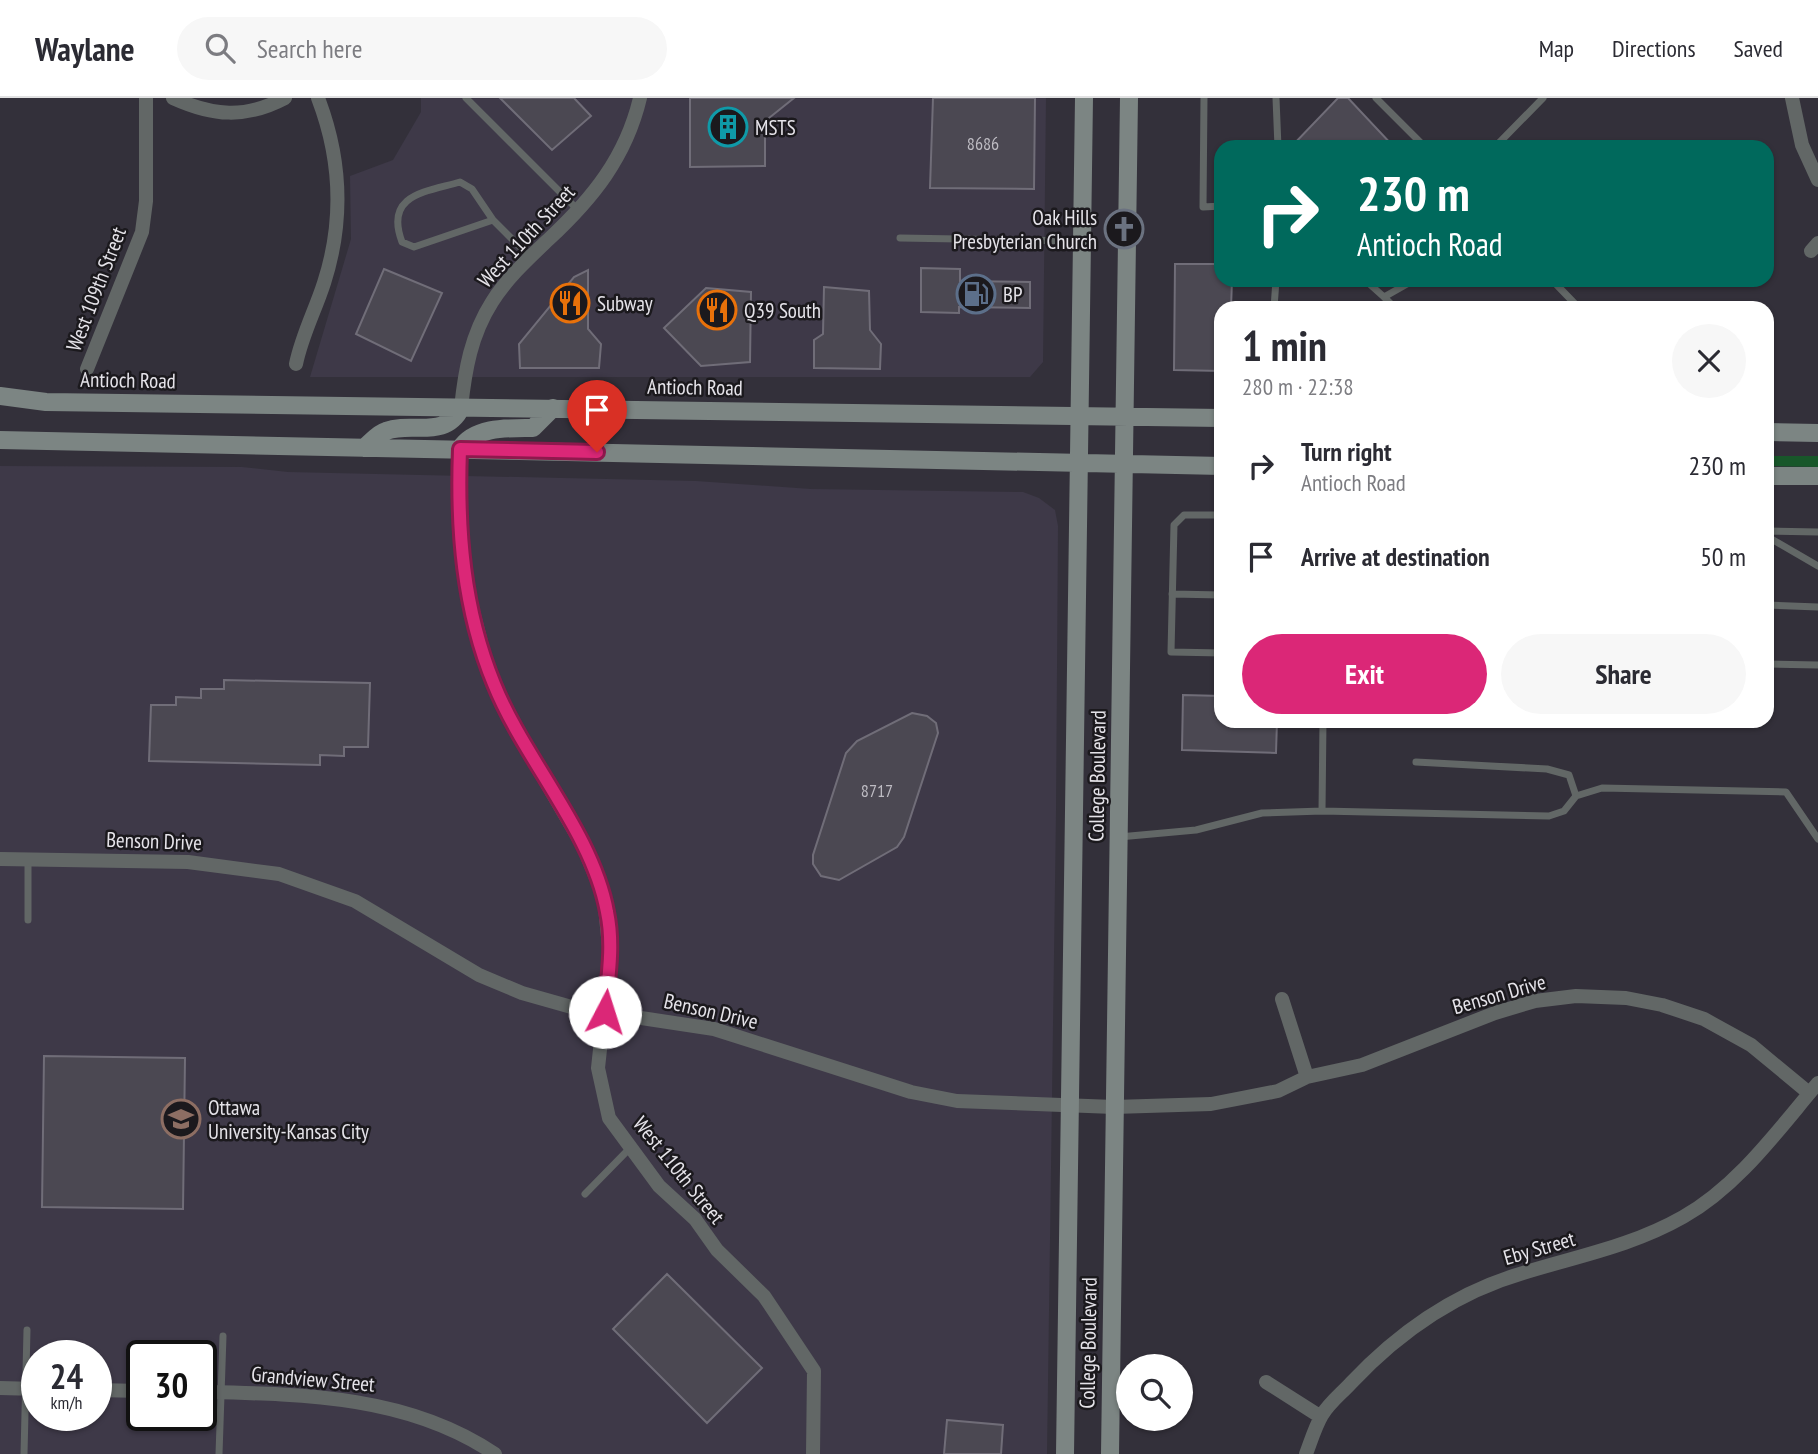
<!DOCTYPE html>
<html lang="en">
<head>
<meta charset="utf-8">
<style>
  :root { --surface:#fff; --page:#f7f7f7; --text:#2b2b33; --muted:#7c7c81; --line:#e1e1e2; --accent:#db2777 }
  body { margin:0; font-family:"PT Sans Narrow",sans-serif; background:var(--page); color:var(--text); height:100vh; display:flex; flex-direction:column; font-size:26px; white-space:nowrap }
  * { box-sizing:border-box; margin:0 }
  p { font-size:23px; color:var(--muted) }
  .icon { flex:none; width:38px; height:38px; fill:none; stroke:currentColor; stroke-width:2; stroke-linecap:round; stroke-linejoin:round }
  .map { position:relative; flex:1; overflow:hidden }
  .drawer { position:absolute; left:1214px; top:203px; width:560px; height:427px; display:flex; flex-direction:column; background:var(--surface); border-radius:21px; box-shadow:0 2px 5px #0004 }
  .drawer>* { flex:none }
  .banner { position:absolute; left:1214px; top:42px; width:560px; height:147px; border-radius:21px; box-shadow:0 2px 5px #0004; background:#00695c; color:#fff; overflow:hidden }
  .buttons { position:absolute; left:1116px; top:1256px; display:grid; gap:14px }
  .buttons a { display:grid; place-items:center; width:77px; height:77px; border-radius:50%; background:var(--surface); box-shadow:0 2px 5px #0004; font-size:35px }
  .speed { position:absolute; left:21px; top:1242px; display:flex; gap:14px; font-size:35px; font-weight:700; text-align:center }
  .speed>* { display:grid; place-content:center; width:91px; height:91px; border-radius:50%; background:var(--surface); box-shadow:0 2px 5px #0004; line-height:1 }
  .speed small { font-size:18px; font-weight:400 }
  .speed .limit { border:4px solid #111; border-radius:10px; background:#fff; color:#111 }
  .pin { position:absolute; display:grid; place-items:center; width:60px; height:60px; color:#fff; margin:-72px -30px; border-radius:50% 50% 50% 0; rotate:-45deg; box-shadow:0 0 7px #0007 }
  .pin .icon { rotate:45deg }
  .me { position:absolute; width:77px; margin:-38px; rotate:5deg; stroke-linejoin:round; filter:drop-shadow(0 0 5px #0008) }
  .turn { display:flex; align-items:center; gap:24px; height:147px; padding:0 28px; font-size:32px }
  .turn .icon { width:91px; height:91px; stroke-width:2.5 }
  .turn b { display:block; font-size:49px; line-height:60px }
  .round { display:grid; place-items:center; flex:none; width:74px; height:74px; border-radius:37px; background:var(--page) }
  .head { display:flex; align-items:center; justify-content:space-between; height:119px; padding:0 28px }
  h1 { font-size:42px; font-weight:600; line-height:52px }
  .button { display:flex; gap:14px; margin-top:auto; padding:14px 28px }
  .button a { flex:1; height:80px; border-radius:42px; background:var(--accent); color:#fff; font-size:28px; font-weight:600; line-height:80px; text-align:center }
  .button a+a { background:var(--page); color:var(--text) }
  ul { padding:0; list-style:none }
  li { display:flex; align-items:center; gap:21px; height:91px; padding:0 28px }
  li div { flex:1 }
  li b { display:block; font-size:26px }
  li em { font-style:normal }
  header { display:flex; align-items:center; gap:42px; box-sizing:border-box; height:98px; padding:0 35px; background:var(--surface); border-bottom:2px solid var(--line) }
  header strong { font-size:33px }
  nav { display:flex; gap:38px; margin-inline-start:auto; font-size:24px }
  .search { width:490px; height:63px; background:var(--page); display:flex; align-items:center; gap:18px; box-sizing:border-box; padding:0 24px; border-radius:38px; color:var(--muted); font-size:26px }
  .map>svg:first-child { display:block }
</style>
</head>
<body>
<header>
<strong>Waylane</strong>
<div class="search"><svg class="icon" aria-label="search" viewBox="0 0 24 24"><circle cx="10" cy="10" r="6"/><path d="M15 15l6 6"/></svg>Search here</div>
<nav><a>Map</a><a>Directions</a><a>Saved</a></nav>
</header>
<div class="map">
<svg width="1818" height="1356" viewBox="0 0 1818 1356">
  <rect width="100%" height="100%" fill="#33303a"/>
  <path fill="#3e3948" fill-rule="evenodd" d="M421,0H1046L1043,264L1030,279H310L351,141L350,78L393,62L421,14Z
    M0,368L242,369L288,374L696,383L811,391L1023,394L1039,400L1055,412L1058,428L1056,714L1047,1356H0ZM37,1258H96V1318H37ZM142,1258H201V1318H142Z"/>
  <path fill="#18572a" d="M1768,358H1818V369L1768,368Z"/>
  <path fill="#4b4852" stroke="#706d78" stroke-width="2" d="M500,0H574L591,18L552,52Z
    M690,0H794L769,20L765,38V68L690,69Z
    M933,0H1035L1034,91L930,90Z
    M1338,0H1348L1394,49H1291Z
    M1175,166H1222V182H1232L1231,210H1222V273L1174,272Z
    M921,170L960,171V183L1030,184V210L959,209V215L921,214Z
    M384,171L442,195L411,263L356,236Z
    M588,172V231L601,246L599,270H520L519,246L574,179Z
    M824,189L869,193L870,232L881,246L880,271L814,270V242L823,236Z
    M706,190L751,194L750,264L701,268L664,230Z
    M224,582L370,585L368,649H344V658L320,657V667L149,663L151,607H176V599L201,600V591H224Z
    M1183,597L1222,598V623H1277L1276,655L1182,652Z
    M912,615L927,618L936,625L938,635L904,739L897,749L839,782L821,778L813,766V757L846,655L857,643Z
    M44,958L185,960L183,1111L42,1109Z
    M667,1176L762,1270L707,1325L613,1231Z
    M947,1322L1003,1327L1001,1356H944Z"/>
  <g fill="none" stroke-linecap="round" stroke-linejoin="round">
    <path stroke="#626766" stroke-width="7" d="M466,0L578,112
      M1204,0L1203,109L1222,108
      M1276,0L1278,49
      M1376,0L1425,49
      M1495,49L1543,0
      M493,122L414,149L402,144C384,96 426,94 460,84L472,91L493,122L530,159
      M900,140L1081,143
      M1365,182L1384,199
      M1552,182L1579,210
      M1274,210L1276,182
      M1395,210L1384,199L1414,182
      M1222,417H1184L1174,427L1171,554L1222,555
      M1768,433L1818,434
      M1768,439L1818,468
      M1172,496L1222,497
      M1768,507L1818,509
      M1768,566L1818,567
      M1576,698L1602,690L1786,694L1818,741
      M1322,713L1323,623
      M1119,739L1196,732L1262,715L1322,713L1549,718L1564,713L1576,698L1569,677L1547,671L1416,664
      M28,761V822
      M585,1096L631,1049
      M24,1356L27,1232
      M219,1356L223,1238"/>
    <path stroke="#626766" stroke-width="14" d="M173,0C213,18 245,21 285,0
      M1792,0L1802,47L1818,82
      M1811,153L1818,145
      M296,266C302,237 315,213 324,185C344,123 341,60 318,0
      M87,271L142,134L146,103V0
      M461,310C465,272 471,237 492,204C507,180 529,160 549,141C593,100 626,59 640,0
      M460,351V424L466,486L484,556L494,586L517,634L583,748L604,799L610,859L598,970L609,1020L659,1088L695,1121L717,1152L764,1198L814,1273L813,1356
      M0,761L188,764L279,776L355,803L479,877L522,895L575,910L714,931L911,994L957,1003L1114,1009L1211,1006L1278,993L1307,979L1362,967L1495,915L1535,903L1576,898L1626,900L1662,907L1704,921L1751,947L1809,995
      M1282,901L1307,979
      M1266,1284L1321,1319
      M0,1290L37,1291
      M96,1292L142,1293
      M201,1294C302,1296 408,1297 495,1356
      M1306,1356C1311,1343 1315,1329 1322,1317C1330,1304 1341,1296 1351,1285C1399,1234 1454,1195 1523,1175C1578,1158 1632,1148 1683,1119C1738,1088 1778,1032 1818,985"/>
    <path stroke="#7c8583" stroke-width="18" d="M0,298L46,304L1222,320
      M1768,334L1818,335
      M0,342L1222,368
      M364,350C370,345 378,335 386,333C412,323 445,342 461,310
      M460,351C474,328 510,330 533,330L553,310
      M1768,378H1818
      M1065,1356L1084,0
      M1110,1356L1129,0"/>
  </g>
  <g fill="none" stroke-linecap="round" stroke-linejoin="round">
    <defs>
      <path id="route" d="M597,354L460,351C457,431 463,511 494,586C524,661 593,735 607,814C614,847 608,881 605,914"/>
    </defs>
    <use href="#route" stroke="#8e194d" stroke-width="18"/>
    <use href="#route" stroke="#db2777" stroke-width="12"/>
  </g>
  <defs>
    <symbol id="building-ring" viewBox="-11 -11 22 22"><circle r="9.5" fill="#1b191d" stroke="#0f9aa8" stroke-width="1.5"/><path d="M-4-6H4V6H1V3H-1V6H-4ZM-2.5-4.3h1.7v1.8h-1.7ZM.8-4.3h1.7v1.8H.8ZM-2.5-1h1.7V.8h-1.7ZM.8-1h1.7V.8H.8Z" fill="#0f9aa8"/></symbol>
    <symbol id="church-ring" viewBox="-11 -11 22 22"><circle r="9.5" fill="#1b191d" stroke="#6b7280" stroke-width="1.5"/><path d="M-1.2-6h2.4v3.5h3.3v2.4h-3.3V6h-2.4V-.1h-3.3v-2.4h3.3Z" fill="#6b7280"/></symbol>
    <symbol id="fuel-ring" viewBox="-11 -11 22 22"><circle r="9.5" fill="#1b191d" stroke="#5c6f8a" stroke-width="1.5"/><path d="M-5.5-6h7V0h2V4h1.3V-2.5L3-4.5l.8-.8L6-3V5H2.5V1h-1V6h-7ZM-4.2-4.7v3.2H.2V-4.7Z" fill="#5c6f8a"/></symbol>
    <symbol id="restaurant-ring" viewBox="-11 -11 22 22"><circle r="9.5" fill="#1b191d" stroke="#e8710a" stroke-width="1.5"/><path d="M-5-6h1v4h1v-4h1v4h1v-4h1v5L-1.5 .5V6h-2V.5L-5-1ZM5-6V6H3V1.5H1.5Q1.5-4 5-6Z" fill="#e8710a"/></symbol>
    <symbol id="school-ring" viewBox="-11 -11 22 22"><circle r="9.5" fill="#1b191d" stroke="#8d6e63" stroke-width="1.5"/><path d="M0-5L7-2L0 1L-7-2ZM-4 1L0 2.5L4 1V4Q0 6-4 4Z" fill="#8d6e63"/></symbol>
  </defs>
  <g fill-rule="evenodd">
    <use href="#building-ring" x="706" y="7" width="44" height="44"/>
    <use href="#church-ring" x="1102" y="109" width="44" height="44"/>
    <use href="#fuel-ring" x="954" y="174" width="44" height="44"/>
    <use href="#restaurant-ring" x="548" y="183" width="44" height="44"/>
    <use href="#restaurant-ring" x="695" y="190" width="44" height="44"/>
    <use href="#school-ring" x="159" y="999" width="44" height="44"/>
  </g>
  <g text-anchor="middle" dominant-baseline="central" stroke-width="5" stroke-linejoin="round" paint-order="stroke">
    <g font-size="18" fill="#bebcc3">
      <text x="983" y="45">8686</text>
      <text x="877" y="692">8717</text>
    </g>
    <g font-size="21" fill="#e5e3e9" stroke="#1b191d" text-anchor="start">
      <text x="755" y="29">MSTS</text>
      <text x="1097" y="119" text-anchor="end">Oak Hills<tspan x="1097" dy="24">Presbyterian Church</tspan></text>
      <text x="1003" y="196">BP</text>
      <text x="597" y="205">Subway</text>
      <text x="744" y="212">Q39 South</text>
      <text x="208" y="1009">Ottawa<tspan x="208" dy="24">University-Kansas City</tspan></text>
    </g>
    <g font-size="21" fill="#e5e3e9" stroke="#1b191d">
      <text transform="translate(526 138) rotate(-47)">West 110th Street</text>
      <text transform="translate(96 191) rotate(-69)">West 109th Street</text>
      <text transform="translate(128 282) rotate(1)">Antioch Road</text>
      <text transform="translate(695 289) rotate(1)">Antioch Road</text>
      <text transform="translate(1097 678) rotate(-89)">College Boulevard</text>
      <text transform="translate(154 743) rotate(2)">Benson Drive</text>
      <text transform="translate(1499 896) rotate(-16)">Benson Drive</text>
      <text transform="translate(711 913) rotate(13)">Benson Drive</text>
      <text transform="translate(679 1072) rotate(51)">West 110th Street</text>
      <text transform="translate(1539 1150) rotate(-16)">Eby Street</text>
      <text transform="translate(1088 1245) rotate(-89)">College Boulevard</text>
      <text transform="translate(313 1281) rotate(5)">Grandview Street</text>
    </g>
  </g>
</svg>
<div class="buttons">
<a><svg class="icon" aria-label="search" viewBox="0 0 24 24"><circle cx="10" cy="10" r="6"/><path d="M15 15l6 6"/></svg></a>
</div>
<div class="speed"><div>24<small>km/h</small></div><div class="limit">30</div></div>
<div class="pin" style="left:597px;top:354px;background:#d93025"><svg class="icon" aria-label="arrive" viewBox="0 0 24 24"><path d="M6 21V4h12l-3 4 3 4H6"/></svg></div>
<svg class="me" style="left:605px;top:914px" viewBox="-20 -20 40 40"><circle r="19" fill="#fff"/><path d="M0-13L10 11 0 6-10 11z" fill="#db2777"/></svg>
<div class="banner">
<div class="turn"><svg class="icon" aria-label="right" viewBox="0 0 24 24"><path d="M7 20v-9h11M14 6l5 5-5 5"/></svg><div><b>230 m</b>Antioch Road</div></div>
</div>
<section class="drawer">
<div class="head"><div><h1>1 min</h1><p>280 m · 22:38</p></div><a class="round"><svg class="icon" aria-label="close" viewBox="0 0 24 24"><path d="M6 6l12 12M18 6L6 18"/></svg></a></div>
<ul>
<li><svg class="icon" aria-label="right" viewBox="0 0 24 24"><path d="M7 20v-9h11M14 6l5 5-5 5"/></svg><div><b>Turn right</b><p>Antioch Road</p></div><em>230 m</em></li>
<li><svg class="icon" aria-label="arrive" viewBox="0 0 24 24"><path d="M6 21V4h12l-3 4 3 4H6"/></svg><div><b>Arrive at destination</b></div><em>50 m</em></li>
</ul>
<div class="button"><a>Exit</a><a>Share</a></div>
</section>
</div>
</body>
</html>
